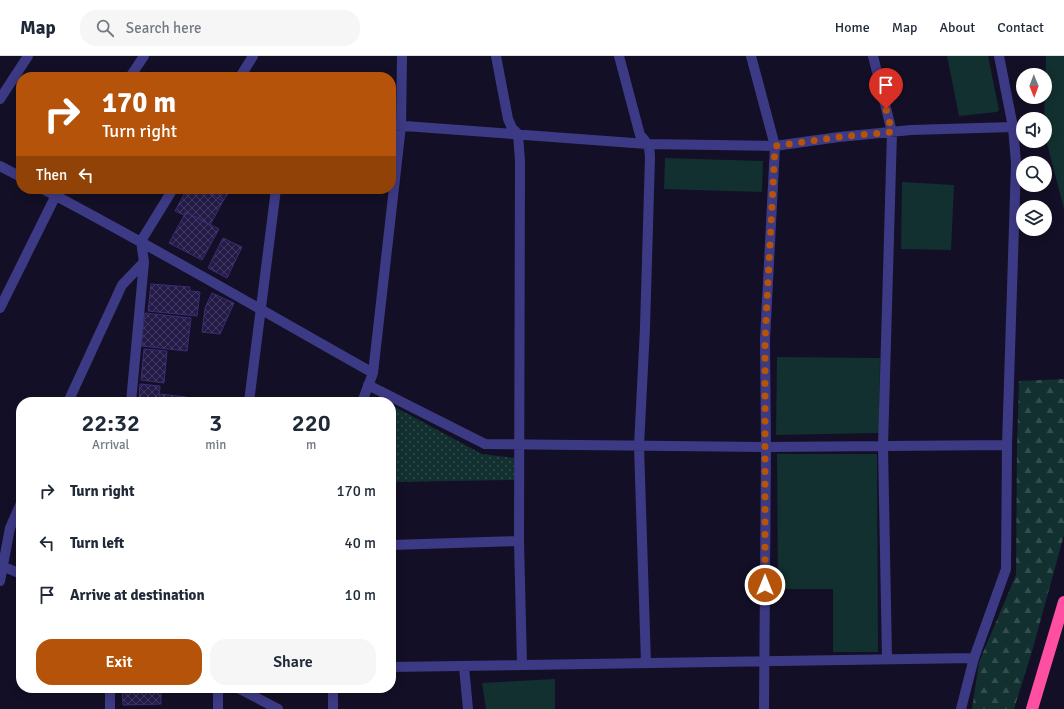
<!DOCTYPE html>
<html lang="en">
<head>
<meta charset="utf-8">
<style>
  :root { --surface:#fff; --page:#f6f6f7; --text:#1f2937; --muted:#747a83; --line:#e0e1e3; --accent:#b45309 }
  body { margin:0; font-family:Signika,sans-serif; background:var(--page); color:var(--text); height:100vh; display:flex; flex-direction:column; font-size:15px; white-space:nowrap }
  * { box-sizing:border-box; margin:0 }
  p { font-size:13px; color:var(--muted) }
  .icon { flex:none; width:22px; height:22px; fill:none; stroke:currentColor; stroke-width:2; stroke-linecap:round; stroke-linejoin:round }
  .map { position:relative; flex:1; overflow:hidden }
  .drawer { position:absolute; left:16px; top:341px; width:380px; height:296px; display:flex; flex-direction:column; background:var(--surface); border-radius:16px; box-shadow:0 2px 10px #0003 }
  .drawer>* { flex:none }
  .top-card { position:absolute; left:16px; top:16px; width:380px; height:122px; border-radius:16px; box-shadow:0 2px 10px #0003; background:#b45309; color:#fff; overflow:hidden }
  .needle { width:26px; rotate:179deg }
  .tools { position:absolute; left:1016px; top:12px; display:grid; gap:8px }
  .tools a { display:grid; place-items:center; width:36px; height:36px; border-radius:50%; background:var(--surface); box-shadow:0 2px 10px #0003; font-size:20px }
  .pin { position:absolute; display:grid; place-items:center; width:34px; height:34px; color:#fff; margin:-41px -17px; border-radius:50% 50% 50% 0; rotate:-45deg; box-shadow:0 0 4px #0007 }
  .pin .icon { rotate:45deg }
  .me { position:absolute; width:44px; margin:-22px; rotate:0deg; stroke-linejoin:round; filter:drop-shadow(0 0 3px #0008) }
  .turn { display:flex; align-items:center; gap:14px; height:84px; padding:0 20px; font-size:18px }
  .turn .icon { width:52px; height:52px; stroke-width:2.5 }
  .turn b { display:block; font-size:28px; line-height:34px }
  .then { display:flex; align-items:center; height:38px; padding:0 20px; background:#0003; gap:8px; font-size:15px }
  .eta { display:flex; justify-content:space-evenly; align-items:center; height:68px; text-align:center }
  .eta b { font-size:24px; font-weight:600; line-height:28px }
  .cta { display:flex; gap:8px; margin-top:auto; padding:8px 20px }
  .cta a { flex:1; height:46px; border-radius:16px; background:var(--accent); color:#fff; font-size:16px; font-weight:600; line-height:46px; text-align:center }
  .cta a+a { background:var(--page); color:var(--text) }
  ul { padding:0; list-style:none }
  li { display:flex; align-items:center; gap:12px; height:52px; padding:0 20px }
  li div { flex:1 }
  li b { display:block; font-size:15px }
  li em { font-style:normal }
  header { display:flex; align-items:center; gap:24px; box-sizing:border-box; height:56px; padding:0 20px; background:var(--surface); border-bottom:1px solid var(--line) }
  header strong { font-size:19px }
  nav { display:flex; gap:22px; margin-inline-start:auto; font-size:14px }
  .search { width:280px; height:36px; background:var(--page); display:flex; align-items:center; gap:10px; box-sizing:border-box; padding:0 14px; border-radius:16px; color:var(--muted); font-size:15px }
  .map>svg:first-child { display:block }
</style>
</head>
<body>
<header>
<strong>Map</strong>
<div class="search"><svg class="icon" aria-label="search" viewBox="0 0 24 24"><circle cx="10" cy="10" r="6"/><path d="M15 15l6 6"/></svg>Search here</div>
<nav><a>Home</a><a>Map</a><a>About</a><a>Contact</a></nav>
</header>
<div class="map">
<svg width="1064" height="653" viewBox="0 0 1064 653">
  <defs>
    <pattern id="forest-firs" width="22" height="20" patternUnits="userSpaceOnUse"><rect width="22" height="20" fill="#12302f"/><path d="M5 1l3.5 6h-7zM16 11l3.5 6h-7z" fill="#344d4e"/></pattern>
    <pattern id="park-dots" width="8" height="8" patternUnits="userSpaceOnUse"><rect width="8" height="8" fill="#12302f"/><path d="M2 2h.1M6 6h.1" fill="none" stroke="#344d4e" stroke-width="1.8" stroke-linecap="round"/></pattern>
    <pattern id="building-cross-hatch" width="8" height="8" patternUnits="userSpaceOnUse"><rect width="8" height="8" fill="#241b47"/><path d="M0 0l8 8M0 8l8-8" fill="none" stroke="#433b63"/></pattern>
  </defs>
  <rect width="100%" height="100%" fill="#130f26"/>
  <path fill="#12302f" d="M947,0H988L999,54L997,56L959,60Z
    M1046,0H1064V153L1045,80L1044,63Z
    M665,102L763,105L762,136L664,133Z
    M902,126L954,129L951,194L901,193Z
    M777,301L880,302L879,377L776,379Z
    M777,398H877L878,596H833V533H778Z
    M555,623V653H486L482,627Z"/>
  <path fill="url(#forest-firs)" d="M1064,323V479L1033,592L1014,653H972L979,606L1016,519L1017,392L1019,325Z"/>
  <path fill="url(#park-dots)" d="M391,351H395L482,398L514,402V424L391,426Z"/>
  <path fill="url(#building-cross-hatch)" stroke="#3b2d73" d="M187,133H202L223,145L210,169L186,156L184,159L175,155Z
    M202,133H231L223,145Z
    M186,156L219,173L202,204L169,187Z
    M223,182L242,191L227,222L208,212Z
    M151,228L190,231V235L200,236L197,260L148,255Z
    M212,237L234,247L220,278L202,276L205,252Z
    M145,257L191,262L187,295L141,290Z
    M144,293L167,295L164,327L141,324Z
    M140,328L160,330L159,346H139Z
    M161,338L186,341V346H160Z
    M122,632H161V648L123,649Z"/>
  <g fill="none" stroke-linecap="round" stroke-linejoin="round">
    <path stroke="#3d3a85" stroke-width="10" d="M496,0L508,63L512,72L518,78L520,105L519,485L522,609
      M619,0L640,79C647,86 650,91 650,101L645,272L639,390L646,607
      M751,0L775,90L765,284L766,391L764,653
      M873,0L892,76L883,390L887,602
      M130,21L144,0
      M240,21L253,0
      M0,43L28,0
      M391,69L647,88L775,90L839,81L911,74L1013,71
      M0,110L21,121
      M43,133C155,192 263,255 373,317
      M0,252L59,133
      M368,329L485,388L766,391L1007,389
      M68,346L122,229L144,206
      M131,346L144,206L141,185L173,133
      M249,346L276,133
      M362,346L373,317L401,70L402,0
      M391,489L519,485
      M0,509L21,518
      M0,525L10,472L21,447
      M391,611L974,602
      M464,611L468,653
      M218,632V653
      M238,632L278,653
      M110,653V632
      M333,653V632
      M961,653L974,602L1006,513L1007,389L1016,107L1013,71L999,0"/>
    <path stroke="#ff4fa3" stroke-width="12" d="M1032,653L1064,546"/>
  </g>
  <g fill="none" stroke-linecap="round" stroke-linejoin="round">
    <path stroke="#b45309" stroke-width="7" stroke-dasharray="0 12.6" d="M765,529V284L775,90L839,81L892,76L886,53"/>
  </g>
</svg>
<div class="tools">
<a><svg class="needle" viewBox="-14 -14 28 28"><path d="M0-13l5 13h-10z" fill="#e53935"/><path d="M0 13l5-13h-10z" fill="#747a83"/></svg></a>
<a><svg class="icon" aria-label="sound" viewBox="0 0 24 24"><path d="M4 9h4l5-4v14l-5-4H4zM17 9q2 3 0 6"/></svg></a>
<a><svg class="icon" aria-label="search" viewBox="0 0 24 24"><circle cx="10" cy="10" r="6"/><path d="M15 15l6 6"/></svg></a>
<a><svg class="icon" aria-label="layers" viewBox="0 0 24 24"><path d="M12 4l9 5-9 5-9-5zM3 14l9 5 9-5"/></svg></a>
</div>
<div class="pin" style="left:886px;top:53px;background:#d93025"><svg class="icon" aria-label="arrive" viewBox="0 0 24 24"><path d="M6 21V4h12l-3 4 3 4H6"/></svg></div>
<svg class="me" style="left:765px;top:529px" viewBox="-20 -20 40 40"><circle r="17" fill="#b45309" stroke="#fff" stroke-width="3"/><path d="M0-11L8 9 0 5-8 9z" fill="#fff"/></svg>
<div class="top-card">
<div class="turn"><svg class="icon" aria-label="right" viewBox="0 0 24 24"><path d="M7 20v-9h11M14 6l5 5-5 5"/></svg><div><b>170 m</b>Turn right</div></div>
<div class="then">Then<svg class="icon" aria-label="left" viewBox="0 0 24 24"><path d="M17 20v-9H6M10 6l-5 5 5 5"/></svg></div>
</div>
<section class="drawer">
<div class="eta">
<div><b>22:32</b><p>Arrival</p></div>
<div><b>3</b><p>min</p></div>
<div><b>220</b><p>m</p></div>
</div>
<ul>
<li><svg class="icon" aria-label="right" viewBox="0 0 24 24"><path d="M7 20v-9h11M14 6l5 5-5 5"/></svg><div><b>Turn right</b></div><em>170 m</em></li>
<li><svg class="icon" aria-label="left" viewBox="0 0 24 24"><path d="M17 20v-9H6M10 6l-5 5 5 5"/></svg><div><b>Turn left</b></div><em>40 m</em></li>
<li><svg class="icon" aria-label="arrive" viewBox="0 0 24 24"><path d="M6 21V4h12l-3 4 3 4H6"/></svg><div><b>Arrive at destination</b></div><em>10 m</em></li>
</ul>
<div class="cta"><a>Exit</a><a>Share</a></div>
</section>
</div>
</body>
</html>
